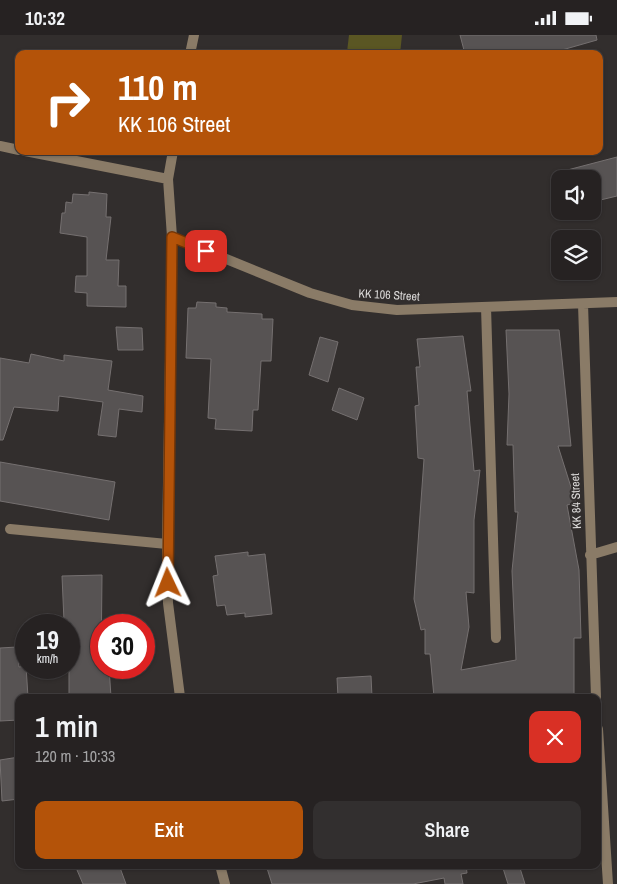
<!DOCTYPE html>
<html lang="en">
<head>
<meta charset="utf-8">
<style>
  :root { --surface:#262222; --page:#322f2f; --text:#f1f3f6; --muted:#a4a4a5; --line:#423f40; --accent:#b45309 }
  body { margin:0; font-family:"Archivo Narrow",sans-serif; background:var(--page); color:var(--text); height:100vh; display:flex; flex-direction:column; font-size:19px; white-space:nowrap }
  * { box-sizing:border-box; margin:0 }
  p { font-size:16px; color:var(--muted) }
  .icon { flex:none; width:28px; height:28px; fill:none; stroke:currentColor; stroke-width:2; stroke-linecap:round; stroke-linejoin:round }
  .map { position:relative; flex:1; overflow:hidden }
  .details { position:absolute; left:15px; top:659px; width:586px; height:175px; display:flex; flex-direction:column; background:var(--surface); border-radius:10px; box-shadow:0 1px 4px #0004,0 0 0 1px var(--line) }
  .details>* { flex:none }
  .banner { position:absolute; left:15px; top:15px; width:588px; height:105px; border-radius:10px; box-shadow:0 1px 4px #0004,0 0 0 1px var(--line); background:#b45309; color:#fff; overflow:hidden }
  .tools { position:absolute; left:551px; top:135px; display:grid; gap:10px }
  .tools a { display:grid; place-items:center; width:50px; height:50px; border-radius:10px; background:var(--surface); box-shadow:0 1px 4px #0004,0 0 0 1px var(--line); font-size:25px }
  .speed { position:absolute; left:15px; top:579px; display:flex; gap:10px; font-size:25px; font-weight:700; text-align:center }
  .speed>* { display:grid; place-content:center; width:65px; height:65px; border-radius:50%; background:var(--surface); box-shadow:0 1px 4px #0004,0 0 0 1px var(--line); line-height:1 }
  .speed small { font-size:12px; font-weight:400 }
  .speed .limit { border:8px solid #d22; background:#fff; color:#111 }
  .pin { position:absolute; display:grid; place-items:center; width:42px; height:42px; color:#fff; margin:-21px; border-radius:10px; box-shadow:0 2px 8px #0006 }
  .me { position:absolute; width:55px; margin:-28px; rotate:358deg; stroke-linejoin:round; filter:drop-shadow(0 0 4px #0008) }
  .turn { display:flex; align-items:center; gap:18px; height:105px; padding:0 20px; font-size:22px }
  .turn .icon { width:65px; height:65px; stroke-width:2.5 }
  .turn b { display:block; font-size:35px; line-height:42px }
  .round { display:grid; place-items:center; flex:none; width:52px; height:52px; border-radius:10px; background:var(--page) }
  .summary { display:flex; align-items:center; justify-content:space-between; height:85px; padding:0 20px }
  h1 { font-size:30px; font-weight:600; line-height:38px }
  .primary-button { display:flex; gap:10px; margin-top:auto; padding:10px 20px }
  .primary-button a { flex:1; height:58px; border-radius:10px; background:var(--accent); color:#fff; font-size:20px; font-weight:600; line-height:58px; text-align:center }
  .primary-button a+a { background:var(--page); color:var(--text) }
  .status { display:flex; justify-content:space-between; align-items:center; height:35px; padding:0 25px; background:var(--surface); direction:ltr }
  .status svg { height:14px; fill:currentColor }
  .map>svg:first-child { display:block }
</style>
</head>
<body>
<div class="status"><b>10:32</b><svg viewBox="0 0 49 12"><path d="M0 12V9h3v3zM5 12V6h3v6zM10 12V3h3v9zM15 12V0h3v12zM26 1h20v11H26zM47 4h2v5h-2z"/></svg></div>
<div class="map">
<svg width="617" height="849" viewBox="0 0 617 849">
  <rect width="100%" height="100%" fill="#322e2d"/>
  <path fill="#5a5623" d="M349,0H402L400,19L347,17Z"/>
  <path fill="#575353" stroke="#757070" d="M460,0H596L597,5L548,19H465Z
    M617,122V161L592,167V144H557L556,138Z
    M89,157L107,159L106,182H111L106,225H119L118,251H126V272L87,271V258L75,257L76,241H87V202L60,198L62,178H65L66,167L72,168L73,159L89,160Z
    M197,267L216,268V272L227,273V277L262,279V284H273L271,326H261L258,375H253L252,396L215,394L216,384L208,383L211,324L186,323L188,273H196Z
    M116,292L142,293L143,315H118Z
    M506,295H559L571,411H558L576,468L567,470L579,535L581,603H574V662H434L430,619H425V594L421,595L414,564L424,424L418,423L415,371L419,370L416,332H420L417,304L463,301L471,356H467L474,436L480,435L474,485V558L466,557L469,592L461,635L516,625L512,536L518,477H515L513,410H507L509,359Z
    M320,302L338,307L328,347L309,340Z
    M31,319L64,326V320L112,326L108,355L143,361L142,377L119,374L116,402L98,400L103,367L59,361L58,376L14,372L3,405H0V323L29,328Z
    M339,353L364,363L357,385L332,375Z
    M0,427L115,447L109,485L0,466Z
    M248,517V521L265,519L272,579L245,582V578L227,580L225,570L217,571L213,541L218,540L215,521Z
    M102,540L101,632H109L111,662H69V586H64L62,541Z
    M17,612L19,632L26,631L28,662H19V685L0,686V613Z
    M371,641L372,662H338L337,643Z
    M19,722V764L2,766L0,725Z
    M91,830H119L126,849H83L77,835Z
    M266,830H466L467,838L461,839L463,849H445L444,843L413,849H272Z
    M502,830H519L525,849H508Z"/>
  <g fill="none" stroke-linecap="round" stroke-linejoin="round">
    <path stroke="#8a7b67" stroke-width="10" d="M10,494L167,509"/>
    <path stroke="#8a7b67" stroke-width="10" d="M190,19L194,0
      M0,111L19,115
      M25,116L168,144
      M173,116L168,144L172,202L167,509L168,568L180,662
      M172,202L310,258L352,270L397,275L617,267
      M583,269L596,662
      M486,272L496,603
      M590,520L617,512
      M598,694L608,849
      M220,830L225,849"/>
  </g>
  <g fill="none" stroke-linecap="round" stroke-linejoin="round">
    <defs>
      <path id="route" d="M168,548L172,202L206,216"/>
    </defs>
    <use href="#route" stroke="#753606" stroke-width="12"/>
    <use href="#route" stroke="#b45309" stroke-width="9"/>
  </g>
  <g text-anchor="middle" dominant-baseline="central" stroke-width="4" stroke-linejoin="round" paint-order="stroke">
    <g font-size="12" fill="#dcdad9" stroke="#322e2d">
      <text transform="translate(389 260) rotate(3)">KK 106 Street</text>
      <text transform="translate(576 466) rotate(-92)">KK 84 Street</text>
    </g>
  </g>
</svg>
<div class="tools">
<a><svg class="icon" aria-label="sound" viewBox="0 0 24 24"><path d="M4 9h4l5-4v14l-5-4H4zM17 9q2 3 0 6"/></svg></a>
<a><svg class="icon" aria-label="layers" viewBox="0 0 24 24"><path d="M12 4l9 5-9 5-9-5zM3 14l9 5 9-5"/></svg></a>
</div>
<div class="speed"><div>19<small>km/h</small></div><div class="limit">30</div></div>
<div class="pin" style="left:206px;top:216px;background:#d93025"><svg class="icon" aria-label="arrive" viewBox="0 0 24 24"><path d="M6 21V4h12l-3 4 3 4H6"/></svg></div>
<svg class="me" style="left:168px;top:548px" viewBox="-20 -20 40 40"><path d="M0-17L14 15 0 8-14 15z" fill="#b45309" stroke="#fff" stroke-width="4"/></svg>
<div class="banner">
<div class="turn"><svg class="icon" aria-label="right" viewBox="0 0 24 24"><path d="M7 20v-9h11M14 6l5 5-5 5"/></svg><div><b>110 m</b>KK 106 Street</div></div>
</div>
<section class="details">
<div class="summary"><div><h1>1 min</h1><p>120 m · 10:33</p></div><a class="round" style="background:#d93025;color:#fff"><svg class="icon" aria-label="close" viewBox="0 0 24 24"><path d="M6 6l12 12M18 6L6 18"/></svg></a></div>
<div class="primary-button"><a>Exit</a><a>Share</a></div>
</section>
</div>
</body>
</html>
